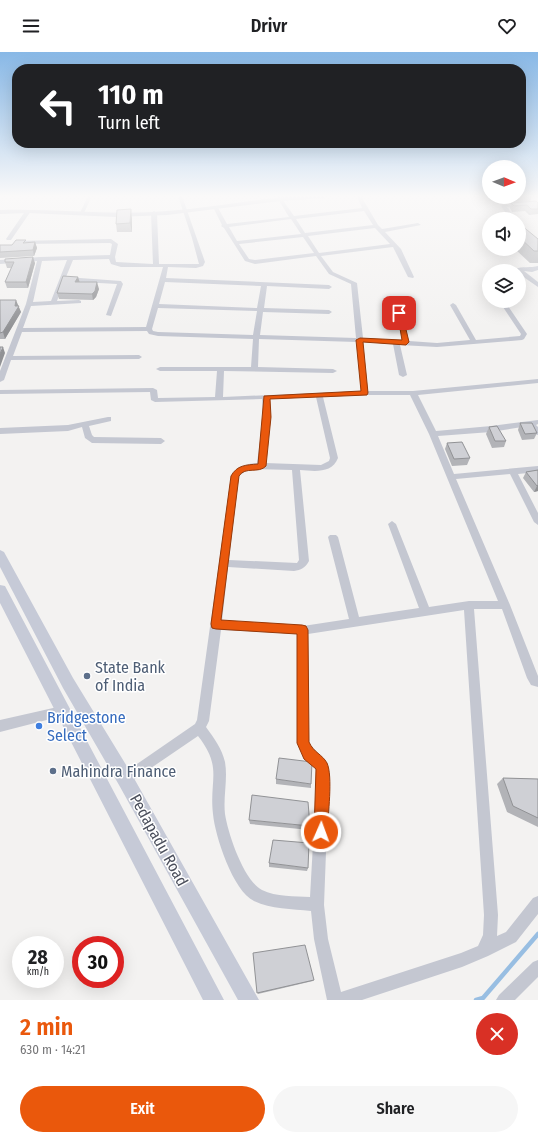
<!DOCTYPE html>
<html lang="en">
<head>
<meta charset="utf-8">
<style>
  :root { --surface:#fff; --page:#f6f6f6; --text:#202124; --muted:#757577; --accent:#ea580c }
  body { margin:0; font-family:"Fira Sans Condensed",sans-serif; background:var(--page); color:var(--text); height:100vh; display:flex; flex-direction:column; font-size:15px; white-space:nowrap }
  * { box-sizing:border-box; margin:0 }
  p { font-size:13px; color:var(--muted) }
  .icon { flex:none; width:22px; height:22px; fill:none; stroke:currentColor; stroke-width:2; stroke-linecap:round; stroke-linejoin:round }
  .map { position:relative; height:948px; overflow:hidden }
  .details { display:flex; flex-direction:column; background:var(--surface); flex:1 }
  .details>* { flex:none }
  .guide { position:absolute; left:12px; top:12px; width:514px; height:84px; border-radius:16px; box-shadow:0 4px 16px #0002; background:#202124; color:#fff; overflow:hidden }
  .needle { width:26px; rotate:91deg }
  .buttons { position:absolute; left:482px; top:108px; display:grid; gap:8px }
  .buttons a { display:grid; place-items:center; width:44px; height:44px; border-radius:50%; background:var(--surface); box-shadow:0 4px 16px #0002; font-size:20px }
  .speed { position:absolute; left:12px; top:884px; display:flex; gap:8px; font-size:20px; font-weight:700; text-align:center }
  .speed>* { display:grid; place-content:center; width:52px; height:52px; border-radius:50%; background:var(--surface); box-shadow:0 4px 16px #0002; line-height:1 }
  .speed small { font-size:10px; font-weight:400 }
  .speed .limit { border:6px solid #d22; background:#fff; color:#111 }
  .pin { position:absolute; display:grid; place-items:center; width:34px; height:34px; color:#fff; margin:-17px; border-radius:8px; box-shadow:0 2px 6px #0006 }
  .me { position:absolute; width:44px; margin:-22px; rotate:2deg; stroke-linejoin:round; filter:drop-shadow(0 0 3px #0008) }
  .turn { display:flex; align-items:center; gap:14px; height:84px; padding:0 20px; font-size:18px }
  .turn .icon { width:52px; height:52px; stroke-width:2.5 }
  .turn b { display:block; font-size:28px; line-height:34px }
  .round { display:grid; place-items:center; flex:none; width:42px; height:42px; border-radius:21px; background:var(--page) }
  .summary { display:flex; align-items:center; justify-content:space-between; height:68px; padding:0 20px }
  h1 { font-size:24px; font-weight:600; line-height:30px; color:var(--accent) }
  .primary-button { display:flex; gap:8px; margin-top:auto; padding:8px 20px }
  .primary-button a { flex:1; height:46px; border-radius:24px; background:var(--accent); color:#fff; font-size:16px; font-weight:600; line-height:46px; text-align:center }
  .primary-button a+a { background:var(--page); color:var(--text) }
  header { display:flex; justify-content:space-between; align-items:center; height:52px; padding:0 20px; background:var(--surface); font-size:18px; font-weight:600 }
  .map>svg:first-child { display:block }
</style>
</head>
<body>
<header><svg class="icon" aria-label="menu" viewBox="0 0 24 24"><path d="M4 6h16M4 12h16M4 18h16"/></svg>Drivr<svg class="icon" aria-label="heart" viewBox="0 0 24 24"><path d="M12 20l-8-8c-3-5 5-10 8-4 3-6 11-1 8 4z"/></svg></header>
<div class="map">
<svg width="538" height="948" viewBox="0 0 538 948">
  <rect width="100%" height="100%" fill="#f3f2f1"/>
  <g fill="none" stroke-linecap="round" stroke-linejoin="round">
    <path stroke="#98bee2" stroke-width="4.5" d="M476,948L483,946L538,882"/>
    <path fill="#c4c7d1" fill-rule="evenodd" d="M88,144H92L83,163H79Z
      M178,144H182L205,210L203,214L196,216L168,215L166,226L329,233L332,235L329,237L267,234L264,256L329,258L332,260L329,262L263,260L260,283L356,286L351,232L329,222L316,204L255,212L245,209L224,176L221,174L222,173L213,155L217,154L227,172L289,165L278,147V144H282V147L294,164L362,156L357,144H361L378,173L382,177L418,171L421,173L385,180L401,197L414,225L413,226L408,225L393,195L321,204L333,220L357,231L363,286L402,289L393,246L396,244L399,246L409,289L437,291L470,288L450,253L453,251L456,253L476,288L520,284L521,282L503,255L506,253L508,254L527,282L524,287L522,288L437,295L400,293L407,323L403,325L399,323L393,292L363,290L368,339H413L538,327V331L418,343L436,379L491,374L538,368V372L536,373L538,375V383L535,382L528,374L491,380L438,384L454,422L538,414V420L518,422L538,461V473L534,470L510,422L456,427L510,553L538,624V635L531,633L527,626L502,557H474L498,863L497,884L506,880L533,846L538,844V862L516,890L488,904L462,915L362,948H327L314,887L311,859C292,857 271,857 254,849C233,839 215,784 213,762C209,727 223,716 198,684L129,731L125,733L121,731L119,727L121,723L195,672L197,668L231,424C237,414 246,412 257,411L263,365L262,347L155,350L151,348L150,340L0,342V338L153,336L157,338L158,346L215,345L217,319H160L156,317L160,315H251L253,287L158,284L149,282L147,279L22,280L13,304L139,303L142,305L139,307L11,308L4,328L0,330V319L26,252L37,209L0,212V208L40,205L110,203L112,192L110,191L18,192L16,191V189L111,187L118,192L115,205L116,210L153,212L151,161L154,159L157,161L159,212H199L192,186ZM364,159L373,173L305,181L296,167ZM291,167L301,182L237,189L229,175ZM375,176L390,192L319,201L308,184ZM303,185L314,201L255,208L249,207L239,192ZM109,207L111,212L121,215H163L146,275L23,276L31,254L81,251V249L79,248L57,249L64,229L117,232L106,263L111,264L123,232L121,229L66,225L73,208ZM67,208L51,249L33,250L42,209ZM165,230L261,234L257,256L159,252ZM158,256L257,259L253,283L158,280L153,279L152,277ZM259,287L357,290L361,339L223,345L224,319L333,321L337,319L333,317L258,315ZM365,343H410L429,382L498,549H469L429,555L396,472L392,469L388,472L419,556L359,565L338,485L336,483H330L328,485L349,567L303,574L222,569L228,515L294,519C301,518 305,516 309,509L300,418C314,419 332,422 338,406L323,345ZM316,345L330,406L329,409L321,413L265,411L271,365L270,347ZM253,417L292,418L299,508L297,511L229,508L239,424L246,419ZM464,558L484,863L483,883L478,894L461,901L341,940L328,887L324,853L329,721L324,708L309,691L308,582ZM221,578L298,582L297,691L301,700L315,716L317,721L310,845C295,844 276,845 262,838C244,829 228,782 225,762C223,745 228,727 225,710C222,697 214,686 206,675L209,669Z
      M538,151V153L507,155L516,167H510L501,154L503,153Z
      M26,158L31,159L11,188H7L6,187Z
      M538,214V218L532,220L524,219L538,230V235L525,226L516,217C521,214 531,216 538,214Z
      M108,365H111V369L89,374L92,383L94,385L161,386L165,389L161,392L92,391L85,386L82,375L68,379L0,382V376L68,373Z
      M62,654L66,655L68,659L66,663L0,680V668Z
      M538,908V925L515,948H496L499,943L533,910Z"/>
    <path fill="#c4c7d1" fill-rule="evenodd" d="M297,144H328L325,146L280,149L167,163L116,165L28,161L0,162V158C56,156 111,164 167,159C211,156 253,147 297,144Z"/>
    <path fill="#c6cad7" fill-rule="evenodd" d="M0,498L4,500L73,626L131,721L259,948H238L119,733L63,636L0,515Z
      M0,533L5,534L224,948H203L0,551Z"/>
  </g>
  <path fill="#b2b3b7" d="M532,144L530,150L538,151V162L529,163L525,159L512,160L510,156L511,151H509V145Z
    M132,166V180H117L116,172Z
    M519,174L538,187V211H530L515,197H519Z
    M35,190L37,196L34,204L0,206V193H12Z
    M5,207L35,211L28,236H7L5,230L11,216H7L5,210Z
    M79,230L99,237L96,245L93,248L59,247L57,241Z
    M0,248L18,254L21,260L5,287H0Z
    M520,371L537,381L534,387L522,388L518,378Z
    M489,375L506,389L504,395L492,396L486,382Z
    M447,391L470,406L467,413L452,414L445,397Z
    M538,418V439L534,440L523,426L526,420Z
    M503,726L538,727V775L507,760L497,732Z
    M276,727L311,732V736L276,732Z
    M249,768L310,774V778L250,772Z
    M269,811L308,816L307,819L269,815Z
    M253,901L314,928L313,929L258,942Z"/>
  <path fill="#919295" d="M131,157L132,166V180L130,171Z
    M35,190L37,196L34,204L33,198Z
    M33,205L35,211L28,236L26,230Z
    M78,225L80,231L75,230Z
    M97,230L99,237L96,245L93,248L92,242Z
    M16,248L21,260L5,287L3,280Z
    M3,295L5,301L0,315V302Z
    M538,433V439L534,440L537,434Z"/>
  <path fill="#cfd0d5" stroke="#919295" d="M519,144H532L511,146V145H519Z
    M536,149L538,151V157H531L527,153L514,154L511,151Z
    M131,157L130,171L116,172L117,158Z
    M521,173L538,187V199H534L519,185V174Z
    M16,188H26L23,191L35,190L33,198L0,200V193H12Z
    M33,205L26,230H5L14,210H5V207Z
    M63,224L78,225L75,230H97L95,239L92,242L57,241Z
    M0,248H16L15,254H19L3,280L0,281Z
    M0,295H3L0,302Z
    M520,371H532L537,381L525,382Z
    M497,374L506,389H495L489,375Z
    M462,390L470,406L454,407L447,391Z
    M538,418V433L537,434L526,420Z
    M279,706L312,710L311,732L276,727Z
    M503,726L538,727V766L513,754Z
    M252,743L308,750L310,774L249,768Z
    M273,788L309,791L308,816L269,811Z
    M305,893L314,928L257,941L253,901Z"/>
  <linearGradient id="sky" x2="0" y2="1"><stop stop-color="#88b8e6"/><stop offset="0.52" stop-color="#faf9f9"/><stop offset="1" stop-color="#faf9f9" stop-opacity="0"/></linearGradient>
  <rect width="538" height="277" fill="url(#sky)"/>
  <path fill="#ea580c" stroke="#983908" d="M397,259L402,261L409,290L406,293L363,290L368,341L367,343L270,347L271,365L266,414C259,422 245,414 239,424L221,568L302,573L306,574L308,578L309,690C314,701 322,702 327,711C333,724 328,764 327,780L325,784L321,786L316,784L314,780L316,717L304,707L297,691V582L216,577L212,576L211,572L231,424C237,413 246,413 258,412L264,344L361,339L356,288L360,286L402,288Z"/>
  <g fill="#5c6f8a" stroke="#fff" stroke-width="1.5">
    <circle cx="87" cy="624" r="4"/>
    <circle cx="53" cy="719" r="4"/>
  </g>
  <circle fill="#3f7fe0" stroke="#fff" stroke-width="1.5" cx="39" cy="674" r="4"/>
  <g text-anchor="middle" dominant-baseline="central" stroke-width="3" stroke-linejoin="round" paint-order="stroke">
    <g font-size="16" fill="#4e5e75" stroke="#fff" text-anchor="start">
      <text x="95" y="615">State Bank<tspan x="95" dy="18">of India</tspan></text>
      <text x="61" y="719">Mahindra Finance</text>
    </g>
    <g font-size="16" fill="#366cbe" stroke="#fff" text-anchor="start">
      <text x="47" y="665">Bridgestone<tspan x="47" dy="18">Select</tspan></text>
    </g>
    <g font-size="16" fill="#4b4f5c" stroke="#fff">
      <text transform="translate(159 788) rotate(61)">Pedapadu Road</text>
    </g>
  </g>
</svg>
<div class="buttons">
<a><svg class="needle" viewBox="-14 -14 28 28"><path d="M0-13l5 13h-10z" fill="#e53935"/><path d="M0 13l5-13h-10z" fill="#757577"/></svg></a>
<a><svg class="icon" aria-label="sound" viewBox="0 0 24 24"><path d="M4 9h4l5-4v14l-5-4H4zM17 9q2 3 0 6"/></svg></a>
<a><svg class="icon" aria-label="layers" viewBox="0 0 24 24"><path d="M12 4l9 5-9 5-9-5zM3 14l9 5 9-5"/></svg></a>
</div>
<div class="speed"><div>28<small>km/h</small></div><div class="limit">30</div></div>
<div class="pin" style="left:399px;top:261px;background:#d93025"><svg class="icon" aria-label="arrive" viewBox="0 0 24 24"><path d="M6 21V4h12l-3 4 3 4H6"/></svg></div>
<svg class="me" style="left:321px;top:780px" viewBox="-20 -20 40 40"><circle r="17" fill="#ea580c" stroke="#fff" stroke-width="3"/><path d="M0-11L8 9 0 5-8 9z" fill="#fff"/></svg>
<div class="guide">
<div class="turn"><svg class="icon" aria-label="left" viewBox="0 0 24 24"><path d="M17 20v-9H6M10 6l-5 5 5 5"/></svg><div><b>110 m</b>Turn left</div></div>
</div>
</div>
<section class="details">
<div class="summary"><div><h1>2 min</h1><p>630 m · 14:21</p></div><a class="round" style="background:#d93025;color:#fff"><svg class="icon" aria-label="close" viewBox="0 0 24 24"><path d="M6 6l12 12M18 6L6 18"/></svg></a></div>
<div class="primary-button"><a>Exit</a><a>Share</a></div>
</section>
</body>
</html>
